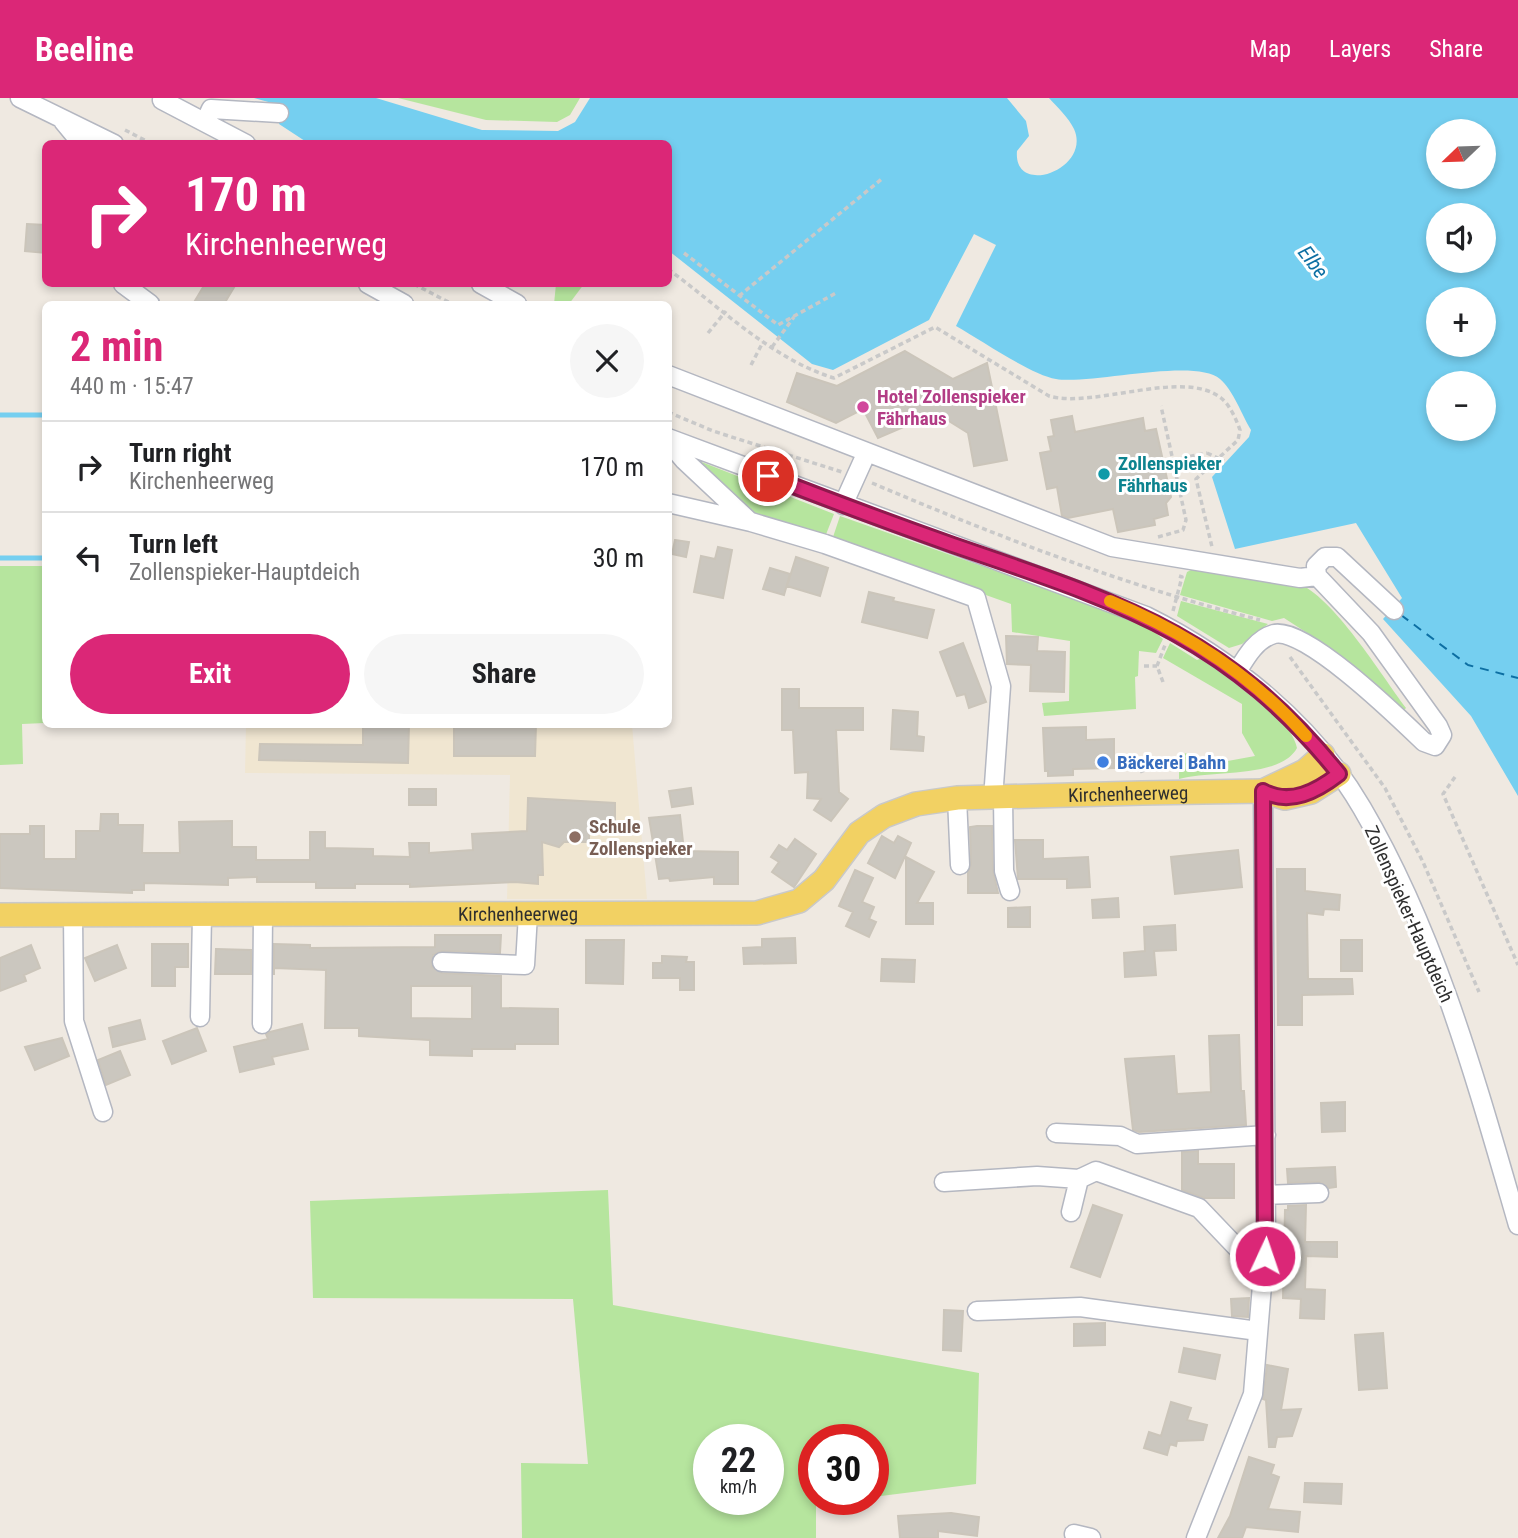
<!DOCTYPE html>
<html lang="en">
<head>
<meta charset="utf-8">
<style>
  :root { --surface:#fff; --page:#f6f6f6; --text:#202124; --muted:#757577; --line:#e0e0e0; --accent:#db2777 }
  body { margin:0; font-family:"Roboto Condensed",sans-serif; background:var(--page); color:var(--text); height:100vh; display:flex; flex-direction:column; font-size:26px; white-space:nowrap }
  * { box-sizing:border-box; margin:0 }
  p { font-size:23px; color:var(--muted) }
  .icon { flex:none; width:38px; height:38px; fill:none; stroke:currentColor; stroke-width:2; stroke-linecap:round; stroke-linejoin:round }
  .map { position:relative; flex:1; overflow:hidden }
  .panel { position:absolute; left:42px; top:203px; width:630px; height:427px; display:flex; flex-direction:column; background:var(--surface); border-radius:10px; box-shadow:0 4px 10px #0003 }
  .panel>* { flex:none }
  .top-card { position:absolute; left:42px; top:42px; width:630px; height:147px; border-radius:10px; box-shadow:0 4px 10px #0003; background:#db2777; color:#fff; overflow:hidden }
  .needle { width:46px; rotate:247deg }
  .tools { position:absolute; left:1426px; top:21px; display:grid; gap:14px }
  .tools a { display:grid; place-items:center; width:70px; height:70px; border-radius:50%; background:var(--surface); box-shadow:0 4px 10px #0003; font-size:35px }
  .speed { position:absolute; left:693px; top:1326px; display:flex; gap:14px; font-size:35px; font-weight:700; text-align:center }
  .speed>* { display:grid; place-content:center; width:91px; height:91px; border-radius:50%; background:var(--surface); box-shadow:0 4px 10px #0003; line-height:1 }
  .speed small { font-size:18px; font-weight:400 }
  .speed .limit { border:10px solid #d22; background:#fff; color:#111 }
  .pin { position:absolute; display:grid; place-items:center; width:60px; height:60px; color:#fff; margin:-30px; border:4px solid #fff; border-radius:50%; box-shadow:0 2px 7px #0007 }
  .me { position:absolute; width:77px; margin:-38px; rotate:3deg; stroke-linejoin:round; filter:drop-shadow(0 0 5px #0008) }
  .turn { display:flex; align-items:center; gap:24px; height:147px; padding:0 28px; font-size:32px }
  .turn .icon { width:91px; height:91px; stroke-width:2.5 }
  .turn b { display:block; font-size:49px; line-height:60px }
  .round { display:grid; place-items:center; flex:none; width:74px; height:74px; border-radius:37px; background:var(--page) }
  .headline { display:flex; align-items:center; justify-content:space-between; height:119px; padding:0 28px }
  h1 { font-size:42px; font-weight:700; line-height:52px; color:var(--accent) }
  .action { display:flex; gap:14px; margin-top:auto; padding:14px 28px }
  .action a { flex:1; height:80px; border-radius:42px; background:var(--accent); color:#fff; font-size:28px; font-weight:700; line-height:80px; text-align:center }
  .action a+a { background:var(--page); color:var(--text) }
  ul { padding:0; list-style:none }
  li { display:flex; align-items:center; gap:21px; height:91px; padding:0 28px; border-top:2px solid var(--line) }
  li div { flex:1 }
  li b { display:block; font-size:26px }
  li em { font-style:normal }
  header { display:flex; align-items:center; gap:42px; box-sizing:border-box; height:98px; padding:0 35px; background:var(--accent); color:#fff }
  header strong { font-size:33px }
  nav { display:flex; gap:38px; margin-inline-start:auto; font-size:24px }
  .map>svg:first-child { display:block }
</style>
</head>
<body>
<header>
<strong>Beeline</strong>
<nav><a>Map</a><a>Layers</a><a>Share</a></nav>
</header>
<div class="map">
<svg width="1518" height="1440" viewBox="0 0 1518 1440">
  <rect width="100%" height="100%" fill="#efe9e1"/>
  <path fill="#f0e6d1" d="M246,627H632L647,801H507L510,677L245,675Z"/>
  <path fill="#b6e59e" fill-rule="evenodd" d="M398,0H580L570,17L557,24L486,22Z
    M556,186H584L569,206H554Z
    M694,361L834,416L825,439L754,415Z
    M840,418L1092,507L1151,531L1163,541L1156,555L1139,553L1138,578L1135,579L1136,611L1044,618L1042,605L1069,603L1070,543L1012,534L1011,506L832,442Z
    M0,468H45V625L22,626L23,666L0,667Z
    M1195,470C1226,474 1268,475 1297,485C1333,498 1382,578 1406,610L1403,613L1318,542L1284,520L1272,523L1180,497L1187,474Z
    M1181,503L1268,526L1242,546L1229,550L1177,518Z
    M1170,545L1197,562L1202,560C1228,579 1291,618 1297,650C1280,681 1210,672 1179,681V659L1186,655L1195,669L1255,658L1242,635V606L1163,560Z
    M608,1092L613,1207L979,1275L976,1386L873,1399V1342H814V1402H853L816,1407V1440H522L521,1365L588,1366L573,1201L313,1200L310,1103ZM768,1342V1402H709V1342Z"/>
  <path fill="#75cff0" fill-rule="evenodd" d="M254,0H376L482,32L558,33L575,24L590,0H1007L1026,23L1029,38L1017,53C1013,100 1092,71 1074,31C1069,20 1057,9 1049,0H1518V698L1471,618L1383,521L1402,500L1356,425L1235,451L1212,379L1249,339L1251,332C1242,317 1233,292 1220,281C1195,259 1090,287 1056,281C1031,277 981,242 956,228L996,147L974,136L929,222L833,272L812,266L669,153L668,46L308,45L279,26V7ZM1438,33H1484V79H1438ZM1438,117H1484V163H1438ZM1438,201H1484V247H1438ZM1438,285H1484V331H1438Z"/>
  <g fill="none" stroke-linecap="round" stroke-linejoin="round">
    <path stroke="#75cff0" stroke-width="5" d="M0,317H46
      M0,460H46"/>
    <path stroke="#0d6fa3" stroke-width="2" stroke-dasharray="9 7" stroke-linecap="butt" d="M1401,517L1468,567L1518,580"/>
  </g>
  <path fill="#cbc7bf" stroke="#cbc5ba" stroke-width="2" fill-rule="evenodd" d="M27,126L46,127V155L25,153Z
    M205,186H236L224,206H193Z
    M905,253L953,281L987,265L1007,362L974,368L968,335L936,315L878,340L863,311L836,325L787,304L797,275L837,288Z
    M1072,318L1075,334L1143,320L1145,333L1156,331L1171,399L1166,405L1168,417L1154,421L1155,427L1118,434L1113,411L1068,420L1062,418L1057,389L1047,391L1040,355L1051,353L1048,339L1054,338L1051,322Z
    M675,442L689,444L686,459L672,456Z
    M718,449L732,452L723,500L694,494L701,458L715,461Z
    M796,459L828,470L820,498L787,488Z
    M770,470L790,476L784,497L763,491Z
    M869,494L894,500L893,503L934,512L927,540L862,524Z
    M1006,538L1038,539L1037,553L1065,554L1064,594L1030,593L1031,567L1007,566Z
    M963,545L986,604L969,610L965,596L957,598L940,554Z
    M782,591H799V610H863V632H836L839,694L848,701L831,723L814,712L821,701L807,700L808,674L795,675L793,632H782Z
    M893,612L918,614L917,638L924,639L923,653L891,651Z
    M363,626H409L408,665L259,662L260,646L363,647Z
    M454,626H536L535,658H454Z
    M1086,629V642L1114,641V670L1073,671V677L1048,678V673H1045L1043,630Z
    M691,690L693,706L672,709L669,693Z
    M409,691H436V707H409Z
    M528,700L615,705V734H589V744H564L559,749L542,744L543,777H538V786L515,784L410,789V786H355V790H316V784H257V779L228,780V787L144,785V792H132V795L0,790V736H30V728H44V761H76V733H100L101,716H118V727H143L142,755H180L179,724L232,723V749H256V762H310V734H325V750L373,751V758L410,759L409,745H429V755L473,752L472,736L527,733Z
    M680,717L684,753L738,754V786H714V779L670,783L669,780L659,781L649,720Z
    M977,728H992L993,773L998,795H968V775L971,766L970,729Z
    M882,738L894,745L898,738L911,745L895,780L868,765Z
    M795,741L816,756L794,789L772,774L779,764L771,759L779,747L787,752Z
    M1015,742H1043V761L1088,759L1090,789L1067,790V781H1018Z
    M1238,752L1242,789L1175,796L1171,759Z
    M906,759L934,774L917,805H933V826H906Z
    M1277,771H1305V793L1340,797L1339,812L1324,811L1323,817L1307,815L1308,881H1352L1353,896L1302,897V927H1278Z
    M855,772L873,780L862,804L874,809L869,821L876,824L869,839L846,828L853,814L839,808Z
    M1118,800L1119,819L1093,820L1092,802Z
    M1030,809V829H1008V810Z
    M1175,827L1176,852L1154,853L1156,877L1125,879L1124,855L1145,853L1144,829Z
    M435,837H501L500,855L442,853L433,857L432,869L442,875L501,878V910L558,911V946H515V951H472V958L430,957V942L359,938V930H325L326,872L274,870V877V846L310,847V850L435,849ZM411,888H472V921L411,920Z
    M795,840L796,865L744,866L743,850L762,849V841Z
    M586,842H624L623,886L586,885Z
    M1341,842H1362V873H1341Z
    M152,846H188V869H175V888H152Z
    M31,847L40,870L24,877L26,883L0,893V860Z
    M117,847L126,870L95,883L85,860Z
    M216,851L251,852V876H215Z
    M662,858L687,859L686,864H694V892H680V880H653V865H662Z
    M882,861L915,862L914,884L881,883Z
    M140,922L145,941L113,949L109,930Z
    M302,926L308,951L272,959L274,966L240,974L234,949L268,941L266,936L270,934Z
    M197,930L206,953L172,966L163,943Z
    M1239,937L1241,993H1244L1246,1027L1139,1034L1133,1032L1125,961L1174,958L1177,996L1211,994L1209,938Z
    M62,940L69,958L35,972L25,949Z
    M120,953L130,977L106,987L98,962Z
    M1345,1004V1033L1322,1034L1321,1005Z
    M1198,1053V1066H1234V1100H1204L1182,1092V1054Z
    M1335,1069L1336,1089L1329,1090L1319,1084L1288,1085L1287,1071Z
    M1093,1107L1122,1117L1100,1179L1071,1169Z
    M1306,1107L1305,1144H1337V1159L1306,1158L1305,1191L1325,1192L1324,1221L1300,1220L1301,1201L1283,1200L1285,1112H1288V1108Z
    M1249,1200L1248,1219L1232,1218L1231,1201Z
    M944,1212L963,1213L961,1253L943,1252Z
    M1105,1225V1247L1074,1248V1226Z
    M1383,1235L1387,1290L1359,1292L1355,1237Z
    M1184,1250L1220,1257L1215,1281L1179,1274Z
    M1267,1267L1288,1271L1281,1312L1301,1311L1292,1338L1277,1339L1275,1349H1269L1266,1302L1263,1301Z
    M1171,1304L1191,1310L1187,1322L1207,1327L1203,1342L1177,1343L1176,1348L1170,1346L1167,1357L1144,1350L1149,1334L1161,1338Z
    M1249,1359L1274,1367L1271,1376L1279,1379L1268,1411L1300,1414L1298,1434L1246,1429L1242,1440H1218L1230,1418Z
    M1305,1385L1342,1386L1341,1406L1304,1404Z
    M951,1415L979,1419L977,1438L938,1433V1440H900L898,1418Z"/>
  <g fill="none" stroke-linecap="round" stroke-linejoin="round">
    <defs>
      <path id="minor" d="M20,0L114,46
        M162,2L246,46
        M63,23L82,46
        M205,24L211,11L279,15
        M123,186L150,206
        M368,186L404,206
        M481,186L517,206
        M668,277L1112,449L1300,480L1317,478
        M668,340L1146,518C1232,561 1313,626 1362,710C1437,838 1477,986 1518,1127
        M668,343L684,362L748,422
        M668,405L751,424L825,446L976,500L1001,588L993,701
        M843,407L866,356
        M1237,574C1246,559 1256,541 1274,536C1305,528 1400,621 1424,644L1435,648L1442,637L1438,628L1371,535L1317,478L1316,468L1325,459H1337L1394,512
        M957,700L960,767
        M1003,700L1004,773L1010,793
        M73,817L74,923L103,1014
        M442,864L525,867L528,816
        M200,919L202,817
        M262,926L263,816
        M1056,1035L1120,1038L1137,1046L1266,1037
        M944,1084L1037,1078L1079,1081
        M1266,1097L1319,1095
        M1071,1114L1079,1081L1096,1073L1199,1110L1263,1177
        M977,1213L1080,1209L1258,1233
        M1074,1436L1091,1440
        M1196,1440L1253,1296L1266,1139L1263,693"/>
      <g id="major">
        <path d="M1263,693L1305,673L1323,657"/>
        <path id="s1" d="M0,817L757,815L799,803L824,782L859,735L884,718L916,706L957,700L1142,695L1263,693L1285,700L1311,694L1339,676"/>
      </g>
    </defs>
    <use href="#minor" stroke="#b4b7c1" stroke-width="21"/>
    <use href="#major" stroke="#c9c9c9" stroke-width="26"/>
    <path stroke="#c9c9c9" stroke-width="3.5" stroke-dasharray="5 3.5" stroke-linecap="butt" d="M125,32L152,46
      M684,155L778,227L836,195
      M668,171C721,210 772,261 834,280L935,229L1049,298C1094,311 1183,270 1221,300C1230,307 1236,321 1240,332L1238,342L1196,381L1212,449
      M414,186L452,206
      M739,198L883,80
      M708,235L726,213
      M772,249L794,219
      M751,267L763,244
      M668,314L713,333L842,374
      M1173,362L1207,355
      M872,385C999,439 1126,488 1260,522
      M1158,439L1183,432L1186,422L1161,308
      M1173,513L1182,479L1179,478
      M1290,559L1385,690L1423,764L1479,894
      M1144,568H1157
      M1163,584L1157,568L1165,547
      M1140,674L1161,665
      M1455,679L1443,696L1518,867"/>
    <use href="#minor" stroke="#fff" stroke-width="18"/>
    <use href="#major" stroke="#f2d163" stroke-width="23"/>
    <path stroke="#c9c9c9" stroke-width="3.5" stroke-dasharray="5 3.5" stroke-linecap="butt" d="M1207,355L1224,363"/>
  </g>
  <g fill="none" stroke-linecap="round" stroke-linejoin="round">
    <defs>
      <path id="route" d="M768,378C829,402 891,425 953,447C1115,503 1226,535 1339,676C1317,693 1290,708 1263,693L1265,1158"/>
    </defs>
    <use href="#route" stroke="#8e194d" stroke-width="18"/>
    <use href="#route" stroke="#db2777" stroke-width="12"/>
    <path stroke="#f59e0b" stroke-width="12" d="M1110,503C1185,534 1252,577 1306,638"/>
  </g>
  <circle fill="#d1479c" stroke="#fff" stroke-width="2.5" cx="863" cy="309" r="7"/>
  <circle fill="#0f9aa8" stroke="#fff" stroke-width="2.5" cx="1104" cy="376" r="7"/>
  <circle fill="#3f7fe0" stroke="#fff" stroke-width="2.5" cx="1103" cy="664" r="7"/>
  <circle fill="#8d6e63" stroke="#fff" stroke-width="2.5" cx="575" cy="739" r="7"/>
  <g text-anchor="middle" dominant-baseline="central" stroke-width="6" stroke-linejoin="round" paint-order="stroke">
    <g font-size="19" font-weight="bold" fill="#b23c85" stroke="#fff" text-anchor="start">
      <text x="877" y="298">Hotel Zollenspieker<tspan x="877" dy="22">Fährhaus</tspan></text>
    </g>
    <g font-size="19" font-weight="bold" fill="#0d838f" stroke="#fff" text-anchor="start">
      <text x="1118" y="365">Zollenspieker<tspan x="1118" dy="22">Fährhaus</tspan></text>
    </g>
    <g font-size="19" font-weight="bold" fill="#366cbe" stroke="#fff" text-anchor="start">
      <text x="1117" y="664">Bäckerei Bahn</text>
    </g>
    <g font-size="19" fill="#2e2e2e" stroke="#fff">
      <text stroke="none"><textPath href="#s1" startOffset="1169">Kirchenheerweg</textPath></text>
      <text stroke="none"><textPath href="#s1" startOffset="518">Kirchenheerweg</textPath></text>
      <text transform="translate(1409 816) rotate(66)">Zollenspieker-Hauptdeich</text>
    </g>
    <g font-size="19" font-weight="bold" fill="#785e54" stroke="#fff" text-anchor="start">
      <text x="589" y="728">Schule<tspan x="589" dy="22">Zollenspieker</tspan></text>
    </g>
    <g font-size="21" font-style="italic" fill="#0d6fa3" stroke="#fff">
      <text transform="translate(1313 164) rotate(53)">Elbe</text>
    </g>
  </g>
</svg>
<div class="tools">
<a><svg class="needle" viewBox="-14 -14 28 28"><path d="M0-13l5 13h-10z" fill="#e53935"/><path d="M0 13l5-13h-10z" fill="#757577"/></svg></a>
<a><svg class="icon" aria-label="sound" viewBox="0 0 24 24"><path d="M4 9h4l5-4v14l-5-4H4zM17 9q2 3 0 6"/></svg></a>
<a>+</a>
<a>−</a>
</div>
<div class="speed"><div>22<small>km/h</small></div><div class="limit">30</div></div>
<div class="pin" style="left:768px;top:378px;background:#d93025"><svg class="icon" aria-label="arrive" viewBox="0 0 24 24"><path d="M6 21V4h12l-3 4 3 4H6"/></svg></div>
<svg class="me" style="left:1265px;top:1158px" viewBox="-20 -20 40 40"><circle r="17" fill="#db2777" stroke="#fff" stroke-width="3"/><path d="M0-11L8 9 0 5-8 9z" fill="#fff"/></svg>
<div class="top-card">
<div class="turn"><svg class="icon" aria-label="right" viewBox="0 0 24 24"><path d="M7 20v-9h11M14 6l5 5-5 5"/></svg><div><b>170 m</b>Kirchenheerweg</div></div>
</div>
<section class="panel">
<div class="headline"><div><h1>2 min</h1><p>440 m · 15:47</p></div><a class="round"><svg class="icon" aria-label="close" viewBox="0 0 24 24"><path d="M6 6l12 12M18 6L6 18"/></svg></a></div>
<ul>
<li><svg class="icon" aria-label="right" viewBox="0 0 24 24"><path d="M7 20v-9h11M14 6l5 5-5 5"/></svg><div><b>Turn right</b><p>Kirchenheerweg</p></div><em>170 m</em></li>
<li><svg class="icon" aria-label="left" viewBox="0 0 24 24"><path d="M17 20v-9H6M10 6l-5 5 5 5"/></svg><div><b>Turn left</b><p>Zollenspieker-Hauptdeich</p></div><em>30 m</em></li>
</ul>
<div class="action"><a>Exit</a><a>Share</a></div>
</section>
</div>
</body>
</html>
